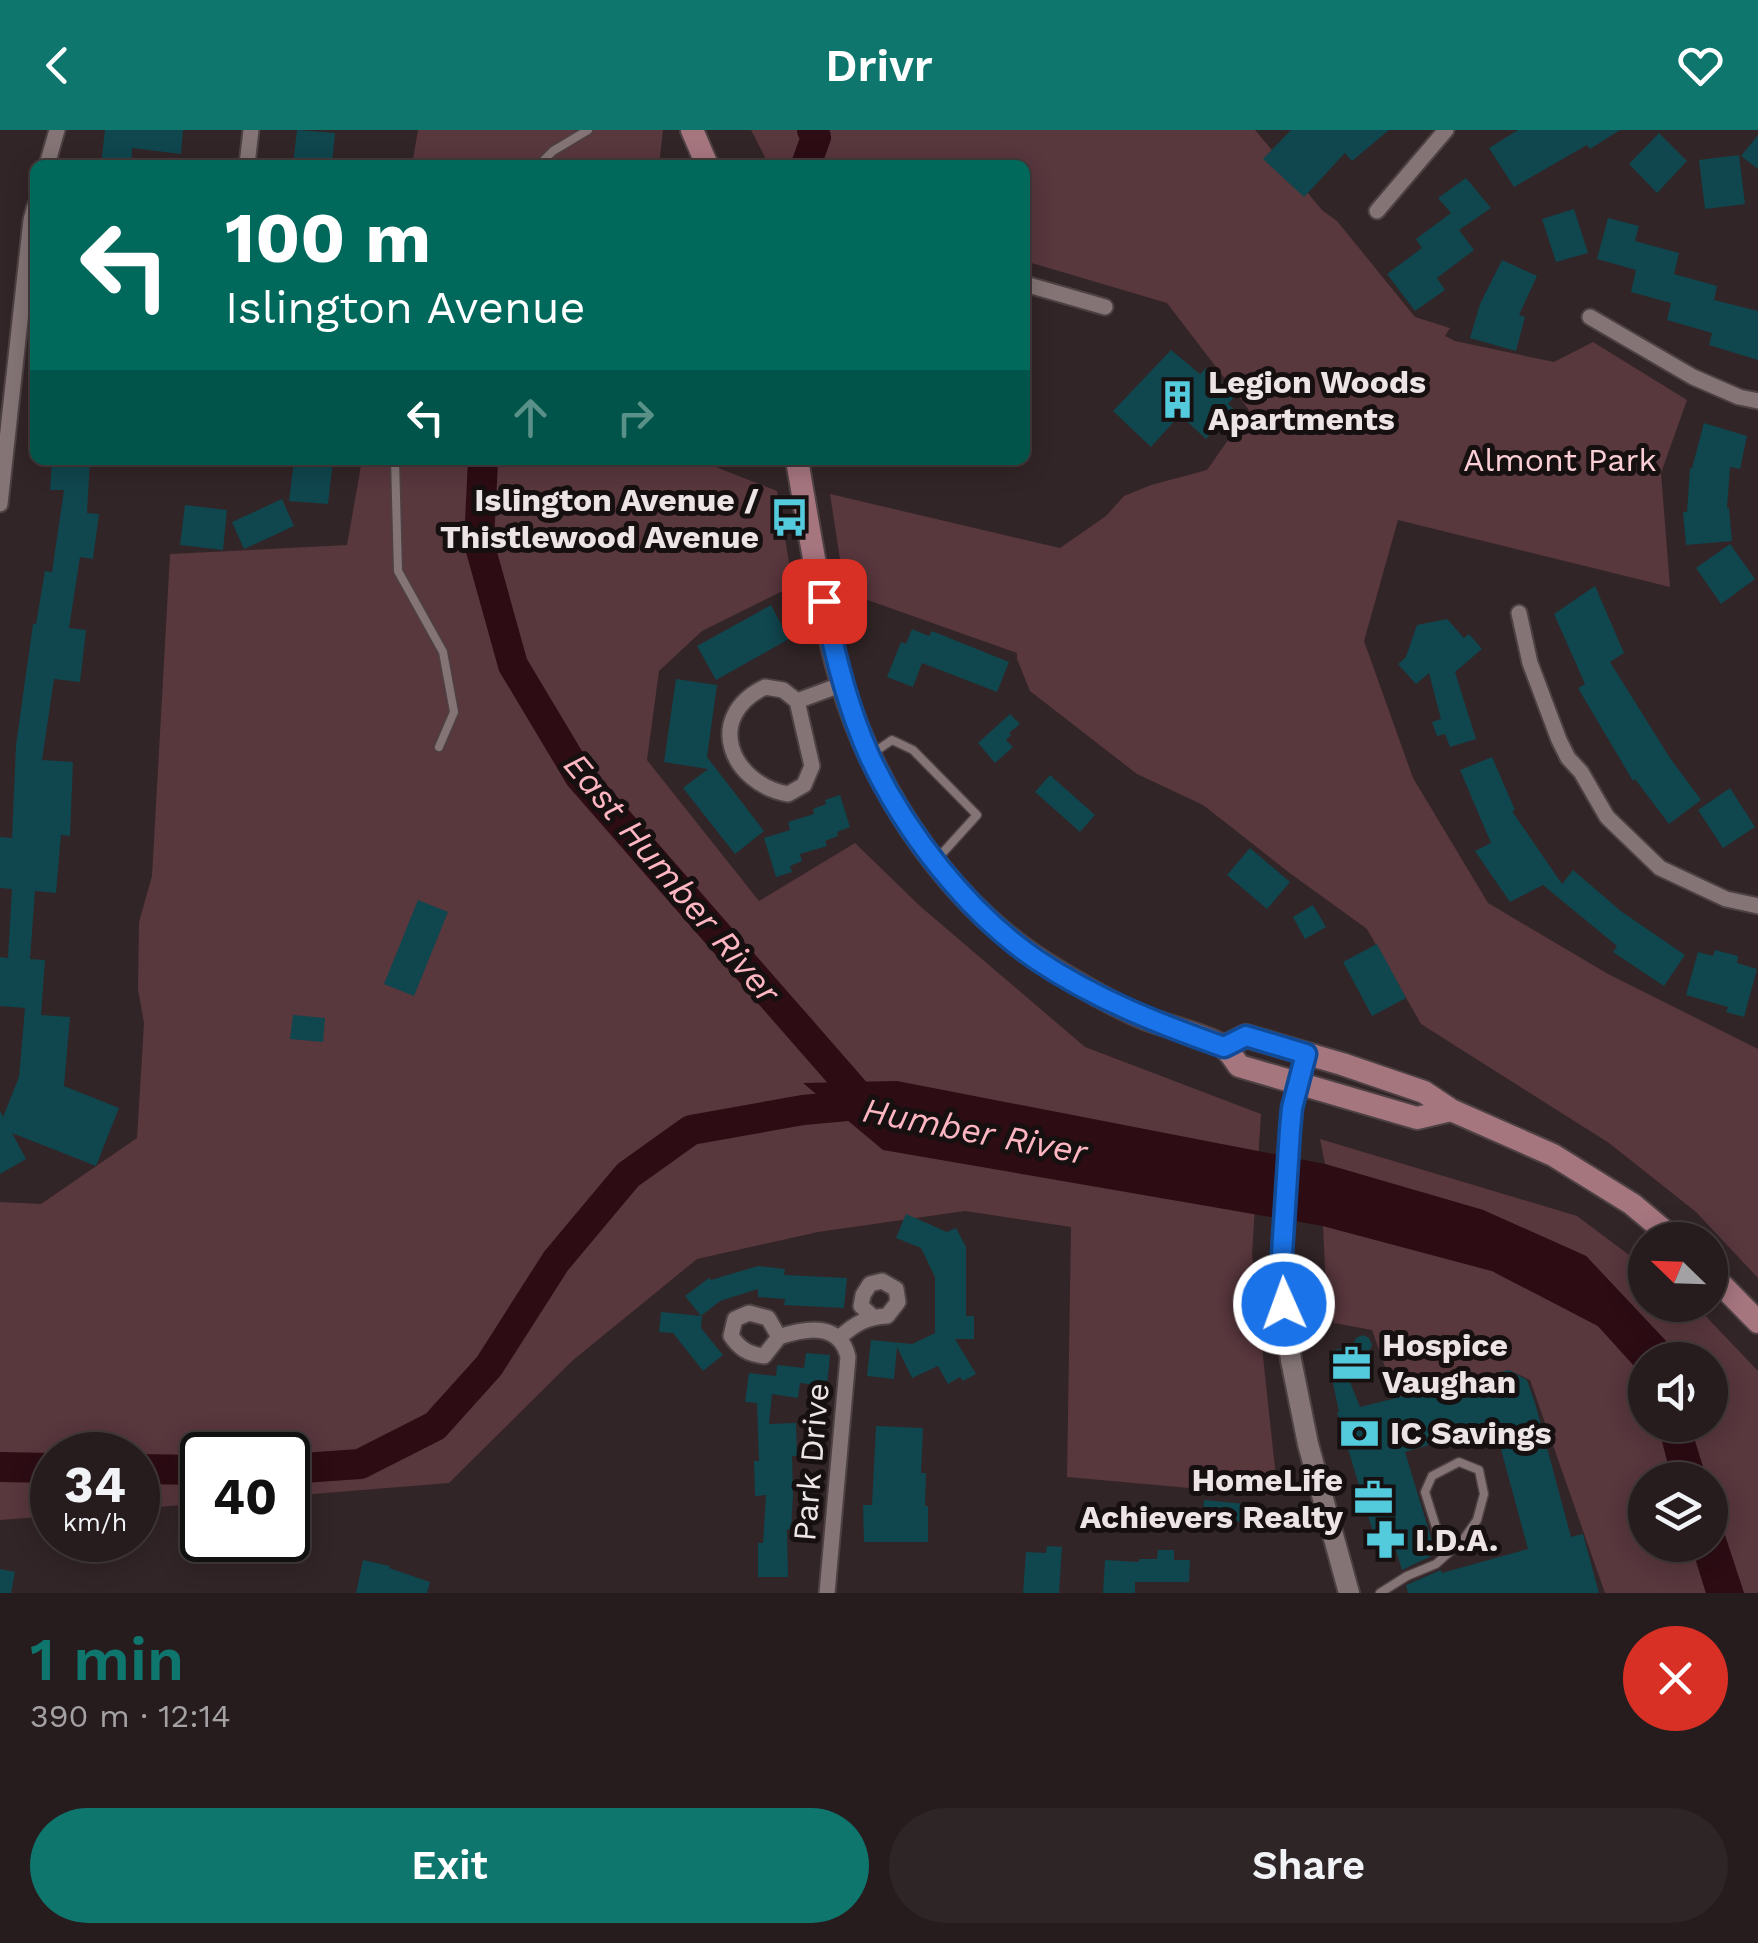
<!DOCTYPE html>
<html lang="en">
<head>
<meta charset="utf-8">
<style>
  :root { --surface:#261c1d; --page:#2e2526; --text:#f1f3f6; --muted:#a4a1a4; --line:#423a3b; --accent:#0f766e }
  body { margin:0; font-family:"Work Sans",sans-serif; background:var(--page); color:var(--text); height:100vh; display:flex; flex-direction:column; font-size:38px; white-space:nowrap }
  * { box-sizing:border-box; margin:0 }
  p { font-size:32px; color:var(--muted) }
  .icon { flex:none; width:55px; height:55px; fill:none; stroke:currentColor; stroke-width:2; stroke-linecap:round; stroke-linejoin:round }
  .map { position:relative; height:1463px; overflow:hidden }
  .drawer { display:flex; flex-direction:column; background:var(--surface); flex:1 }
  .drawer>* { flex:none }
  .guide { position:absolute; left:30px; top:30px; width:1000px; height:305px; border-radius:15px; box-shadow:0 5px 25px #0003,0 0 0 2px var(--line); background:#00695c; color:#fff; overflow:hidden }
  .needle { width:65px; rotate:293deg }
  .fabs { position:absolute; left:1628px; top:1092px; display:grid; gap:20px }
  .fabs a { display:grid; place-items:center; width:100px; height:100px; border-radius:50%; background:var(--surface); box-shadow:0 5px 25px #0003,0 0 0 2px var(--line); font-size:50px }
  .speed { position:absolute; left:30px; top:1302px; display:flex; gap:20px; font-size:50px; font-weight:700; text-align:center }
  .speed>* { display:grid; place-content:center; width:130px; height:130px; border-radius:50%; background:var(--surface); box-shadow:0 5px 25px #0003,0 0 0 2px var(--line); line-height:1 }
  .speed small { font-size:25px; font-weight:400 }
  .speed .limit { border:5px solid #111; border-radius:15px; background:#fff; color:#111 }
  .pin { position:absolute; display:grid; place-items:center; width:85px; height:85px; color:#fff; margin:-42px; border-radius:20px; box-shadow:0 5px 15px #0006 }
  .me { position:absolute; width:110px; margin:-55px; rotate:358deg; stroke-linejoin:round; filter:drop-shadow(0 0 8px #0008) }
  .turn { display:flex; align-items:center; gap:35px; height:210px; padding:0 30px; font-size:45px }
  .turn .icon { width:130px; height:130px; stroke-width:2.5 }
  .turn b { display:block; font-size:70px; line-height:85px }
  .lanes { display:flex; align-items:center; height:95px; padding:0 30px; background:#0003; justify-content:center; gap:50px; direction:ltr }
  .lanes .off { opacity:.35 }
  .round { display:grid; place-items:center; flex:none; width:105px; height:105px; border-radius:52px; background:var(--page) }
  .head { display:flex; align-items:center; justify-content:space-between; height:170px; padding:0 30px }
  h1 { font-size:60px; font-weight:600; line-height:75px; color:var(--accent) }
  .button { display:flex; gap:20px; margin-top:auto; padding:20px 30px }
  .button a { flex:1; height:115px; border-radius:60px; background:var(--accent); color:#fff; font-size:40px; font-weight:600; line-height:115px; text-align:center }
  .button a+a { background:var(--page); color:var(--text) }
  header { display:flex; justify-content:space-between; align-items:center; height:130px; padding:0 30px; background:var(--accent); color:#fff; font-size:45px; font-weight:600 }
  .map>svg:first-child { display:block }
</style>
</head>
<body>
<header><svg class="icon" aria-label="back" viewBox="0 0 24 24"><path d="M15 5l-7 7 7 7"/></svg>Drivr<svg class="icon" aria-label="heart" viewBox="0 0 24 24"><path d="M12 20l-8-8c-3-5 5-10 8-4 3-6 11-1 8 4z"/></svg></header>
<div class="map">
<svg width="1758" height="1463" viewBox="0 0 1758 1463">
  <rect width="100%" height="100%" fill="#322527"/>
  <path fill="#58373d" d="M418,0H663L659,35H412Z
    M751,0H1255L1322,80L1337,91L1415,187L1450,198L1445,206L1455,211L1554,232L1593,212L1687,270L1661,343L1670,457L1398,390L1364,511L1413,648L1488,773L1608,844L1758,919V1148L1696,1082L1609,1013L1421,894L1367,799L1291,744L1203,675L1137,644L1030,561L1017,529V523L845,462L830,364L1060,418L1106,386L1124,366L1151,355L1207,340L1249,280L1167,173L1025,131V35H769Z
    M362,330H698L777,361L793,456L702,501L659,541L647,630L759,771L855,713L921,777L1085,917L1261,984L1252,1124L1278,1366L1067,1347L1071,1097L965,1081L818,1102L697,1129L572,1231L449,1353L288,1366V1325H202V1373L138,1379V1325H52V1386L0,1390V1072L41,1074L137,1008L144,893L138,859L139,792L152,746L170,424L347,415Z
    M1320,1009L1577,1086L1645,1137V1175H1695L1758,1241V1463H1744L1710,1360V1350H1707L1690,1295H1710V1230H1671L1666,1211L1586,1126L1483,1080L1325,1034Z
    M1323,1096L1492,1141L1598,1196L1645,1248V1295H1658L1672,1350H1645V1415H1691L1706,1463H1605L1530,1250L1509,1240L1396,1268L1372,1200L1334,1193L1326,1159Z"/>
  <path fill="#2d0c14" d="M897,951L1325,1034L1483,1080L1586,1126L1666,1211L1671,1230H1645V1248L1598,1196L1492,1141L1323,1096L883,1020L803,953Z
    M1658,1295H1690L1707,1350H1672Z
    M1710,1360L1744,1463H1706L1691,1415H1710Z"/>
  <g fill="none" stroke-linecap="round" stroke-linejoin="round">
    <path stroke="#2d0c14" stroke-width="30" d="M806,35L816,7L812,0
      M483,330L479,413L513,535L580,647L865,973
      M0,1337L52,1338
      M138,1339L202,1340
      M288,1339L360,1334L435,1296L489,1236L556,1131L628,1045L691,1000L803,980L869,974"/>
  </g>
  <path fill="#10464e" d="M105,0H183L181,24L132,18L131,35H101Z
    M297,0L335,3L332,35H293Z
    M1291,0H1389L1352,31L1345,23L1304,67L1263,29Z
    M1518,0H1620L1590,19L1587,15L1514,57L1489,18Z
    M1659,3L1687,31L1657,63L1629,34Z
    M1758,5V39L1741,26Z
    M1739,25L1745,74L1705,79L1699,30Z
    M1466,48L1491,78L1459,100L1474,120L1437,148L1445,160L1415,181L1387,144L1422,118L1416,109L1451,83L1438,68Z
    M1574,79L1588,123L1556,132L1542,89Z
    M1608,88L1639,96L1635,111L1679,123L1674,144L1717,156L1714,170L1758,181V230L1709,215L1712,203L1667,190L1671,173L1631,162L1636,140L1597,129Z
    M1502,130L1537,146L1519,185L1525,187L1516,221L1470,208L1480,174Z
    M1171,220L1200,244L1206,238L1235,266L1228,274L1234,279L1206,309L1180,285L1151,317L1113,281Z
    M1704,293L1747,306L1740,339L1730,337L1727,378H1729L1732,411L1686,415L1683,382H1687L1690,338H1692Z
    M52,330H90L87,383L99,384L93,429L80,427L69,498L86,500L80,552L54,549L42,630L73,632L70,706L61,705L56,763L35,761L30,829L45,830L41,885L70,887L64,956L119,978L96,1036L12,1003L26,1029L0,1044V981L3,987L19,947L25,878L0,876V827L8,828L12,759L0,758V707L12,708L16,615L33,494H36L45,441L52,442L64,360H50Z
    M294,330H333L328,374L289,371Z
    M282,369L294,396L244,419L232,392Z
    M185,375L227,380L223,420L180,415Z
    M1730,414L1755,449L1721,474L1696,438Z
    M1595,456L1624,523L1610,532L1670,628L1701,670L1669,694L1635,649L1633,651L1578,558L1585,554L1554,484Z
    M771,475L789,509L716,550L697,516Z
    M1447,489L1464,508L1469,504L1482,519L1455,542L1476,609L1450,617L1445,604L1437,606L1432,592L1441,589L1429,543L1416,554L1398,534L1406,527L1417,495Z
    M912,499L929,506L932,501L1009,532L997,562L922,533L913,557L887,547L901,512L906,514Z
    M676,549L717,555L707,627L764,701L735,724L683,658L708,639L664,632Z
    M1010,584L1020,594L1009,603L1011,605L1006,610L1013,617L995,633L978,613Z
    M1492,627L1515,680L1512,681L1562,754L1573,740L1622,782L1685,825L1664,856L1613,822L1617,816L1543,755L1510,772L1475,721L1491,713L1460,640Z
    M1050,645L1095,685L1080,702L1035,662Z
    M1730,658L1755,697L1723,718L1698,680Z
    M840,665L850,697L837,702L838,706L825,711L827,716L800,724L802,731L790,736L792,742L776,747L764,708L790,700L788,692L814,684L813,679L826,674L825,670Z
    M1250,718L1290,752L1267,779L1227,745Z
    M418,770L448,782L414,866L384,854Z
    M1313,775L1326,797L1305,809L1293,787Z
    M1377,814L1406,868L1372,886L1343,832Z
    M1715,820L1738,826L1737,833L1757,839L1744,887L1726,882L1728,877L1686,865L1698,822L1713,826Z
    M293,885L325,888L323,912L290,909Z
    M906,1084L947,1102L956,1098L966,1117V1186H974V1209H955L976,1244L963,1251L960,1247L948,1254L938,1236L912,1248L897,1217L894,1249L867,1246L871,1210L912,1214L935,1203V1147L921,1118L896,1108Z
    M758,1136L785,1139L784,1145L847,1148L844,1178L784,1175L785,1169L758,1167V1159L720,1171L701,1186L685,1166L709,1148L711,1150Z
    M661,1182L702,1186L701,1198L723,1225L703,1241L673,1203L659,1202Z
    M1363,1205L1369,1208L1372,1215L1368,1224L1374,1246L1350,1252L1360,1277L1509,1240L1527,1250L1535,1273L1571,1407L1583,1404L1599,1463H1408L1406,1455L1441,1440L1442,1443L1528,1419L1499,1312L1476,1301L1405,1322L1436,1424L1402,1440L1395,1417L1379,1422L1337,1282H1339L1331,1243H1337L1331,1221L1353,1215L1356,1208Z
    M806,1223L830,1225L827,1256L800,1253L798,1268L772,1264L769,1294L796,1293L797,1326H792L793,1366L791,1400L787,1399L788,1447H758V1413H763L766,1365L755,1366L754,1331H759L757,1273L745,1272L749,1243L776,1246L777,1235L804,1238Z
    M876,1296L923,1298L921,1343H926L925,1376H928V1412H864L863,1375H872Z
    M1204,1370L1245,1374L1244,1392L1202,1389Z
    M1047,1416L1062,1417L1059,1463H1023L1026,1422L1046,1423Z
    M1158,1420H1174V1430H1190L1189,1452H1135V1463H1103L1105,1430L1139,1432V1429H1157Z
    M363,1430L390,1436L389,1438L430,1452L427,1463H356Z
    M0,1439L15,1442L11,1463H0Z"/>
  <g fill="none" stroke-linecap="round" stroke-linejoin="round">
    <defs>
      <path id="service" d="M539,35L553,21L588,0
        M395,330L398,441L443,522L454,582L439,617
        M873,623L892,610L913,620L977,685L938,728
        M1380,1463L1407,1446L1436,1434L1463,1410L1477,1390L1484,1364L1479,1340L1459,1332L1432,1346L1425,1362L1445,1426"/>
      <path id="minor" d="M47,35L57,0
        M247,35L251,0
        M1377,81L1446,0
        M1025,154L1105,177
        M1590,187L1693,247L1739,267L1758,271
        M0,374L31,90L35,76
        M1519,483L1530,533L1559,610L1568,628L1581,642L1607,687L1660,738L1726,769L1758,776
        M765,557L783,560L797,571L812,636L804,655L788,664C731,654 703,587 765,557Z
        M797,571L843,554
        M779,1207L764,1226C748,1224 740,1219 731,1206L735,1189L749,1183L768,1188L779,1207C806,1198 840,1192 848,1227L827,1463
        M840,1207C855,1194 866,1187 887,1186L898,1172L896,1159L882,1151L870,1154L863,1165L861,1176L872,1186"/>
      <path id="tertiary" d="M1306,924L1292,978L1290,999L1282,1124L1284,1173L1291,1230L1308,1314L1349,1463"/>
      <path id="secondary" d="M692,0L707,35
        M797,330C810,404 821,481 842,553C877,669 955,782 1060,843C1088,860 1117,877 1147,889C1164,895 1215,909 1225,918C1231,923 1235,931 1239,936L1417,988L1451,980
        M1224,917L1246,906L1342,934L1424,962L1451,980L1553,1025L1632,1074L1675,1110
        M1710,1143L1758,1192"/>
    </defs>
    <use href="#service" stroke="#4d4143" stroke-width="11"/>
    <use href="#minor" stroke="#4d4143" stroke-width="19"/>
    <use href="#tertiary" stroke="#4d4143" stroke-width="24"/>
    <use href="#secondary" stroke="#4d4143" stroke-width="26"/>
    <use href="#service" stroke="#847476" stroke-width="8"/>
    <use href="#minor" stroke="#847476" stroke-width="15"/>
    <use href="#tertiary" stroke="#847476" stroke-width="20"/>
    <use href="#secondary" stroke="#a6767f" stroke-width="22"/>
  </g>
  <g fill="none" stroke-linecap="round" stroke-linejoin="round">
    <defs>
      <path id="route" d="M824,471C834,523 847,576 869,625C904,701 968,783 1037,830C1095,869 1159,894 1224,917L1246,906L1306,924L1292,978L1290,1000L1282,1124L1284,1174"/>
    </defs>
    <use href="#route" stroke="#114b97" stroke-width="25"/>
    <use href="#route" stroke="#1a73e8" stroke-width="18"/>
  </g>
  <defs>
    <symbol id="building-bare" viewBox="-9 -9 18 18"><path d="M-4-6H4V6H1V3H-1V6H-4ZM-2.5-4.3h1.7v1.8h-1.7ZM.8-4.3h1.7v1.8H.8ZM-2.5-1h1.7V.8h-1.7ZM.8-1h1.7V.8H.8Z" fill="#54cadd" stroke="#161011" stroke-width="2.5" paint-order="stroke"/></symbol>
    <symbol id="bus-bare" viewBox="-9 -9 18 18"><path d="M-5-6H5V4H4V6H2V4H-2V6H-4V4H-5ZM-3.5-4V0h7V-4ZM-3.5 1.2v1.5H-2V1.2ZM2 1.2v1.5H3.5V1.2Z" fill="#54cadd" stroke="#161011" stroke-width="2.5" paint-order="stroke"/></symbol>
    <symbol id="office-bare" viewBox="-9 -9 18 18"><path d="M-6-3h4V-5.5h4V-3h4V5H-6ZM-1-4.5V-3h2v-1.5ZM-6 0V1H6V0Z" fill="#54cadd" stroke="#161011" stroke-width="2.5" paint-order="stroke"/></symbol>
    <symbol id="bank-bare" viewBox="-9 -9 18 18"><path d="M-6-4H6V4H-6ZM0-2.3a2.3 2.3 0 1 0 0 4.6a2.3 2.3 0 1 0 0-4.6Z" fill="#54cadd" stroke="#161011" stroke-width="2.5" paint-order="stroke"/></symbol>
    <symbol id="pharmacy-bare" viewBox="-9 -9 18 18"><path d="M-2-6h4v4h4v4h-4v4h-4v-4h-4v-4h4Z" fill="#54cadd" stroke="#161011" stroke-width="2.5" paint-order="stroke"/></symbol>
  </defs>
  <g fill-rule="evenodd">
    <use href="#building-bare" x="1150" y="242" width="55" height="55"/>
    <use href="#bus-bare" x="762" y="360" width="55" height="55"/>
    <use href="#office-bare" x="1324" y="1206" width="55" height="55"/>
    <use href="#bank-bare" x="1332" y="1276" width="55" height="55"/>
    <use href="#office-bare" x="1346" y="1340" width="55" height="55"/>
    <use href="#pharmacy-bare" x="1358" y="1382" width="55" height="55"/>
  </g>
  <g text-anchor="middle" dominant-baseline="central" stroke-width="10" stroke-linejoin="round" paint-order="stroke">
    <g font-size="32" font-weight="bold" fill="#ede4e5" stroke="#161011" text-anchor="start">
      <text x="1208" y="252">Legion Woods<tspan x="1208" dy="37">Apartments</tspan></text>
      <text x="759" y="370" text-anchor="end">Islington Avenue /<tspan x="759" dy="37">Thistlewood Avenue</tspan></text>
      <text x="1382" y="1215">Hospice<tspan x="1382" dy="37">Vaughan</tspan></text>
      <text x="1390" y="1303">IC Savings</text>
      <text x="1343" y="1350" text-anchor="end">HomeLife<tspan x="1343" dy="37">Achievers Realty</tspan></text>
      <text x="1415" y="1410">I.D.A.</text>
    </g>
    <g font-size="32" fill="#fbced5" stroke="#161011">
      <text x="1560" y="330">Almont Park</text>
    </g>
    <g font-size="32" fill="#ede4e5" stroke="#161011">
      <text transform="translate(811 1332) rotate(-85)">Park Drive</text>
    </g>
    <g font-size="35" font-style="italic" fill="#feb6c2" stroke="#161011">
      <text transform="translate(672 748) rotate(50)">East Humber River</text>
      <text transform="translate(975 1001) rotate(11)">Humber River</text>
    </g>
  </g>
</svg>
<div class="fabs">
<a><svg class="needle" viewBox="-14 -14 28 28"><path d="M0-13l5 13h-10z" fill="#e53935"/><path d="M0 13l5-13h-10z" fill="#a4a1a4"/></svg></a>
<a><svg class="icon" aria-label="sound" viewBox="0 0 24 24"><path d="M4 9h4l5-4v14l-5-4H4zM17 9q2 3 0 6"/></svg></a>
<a><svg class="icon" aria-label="layers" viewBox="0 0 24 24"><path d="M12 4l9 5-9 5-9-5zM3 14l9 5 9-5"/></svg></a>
</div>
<div class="speed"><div>34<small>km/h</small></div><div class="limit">40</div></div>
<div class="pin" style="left:824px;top:471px;background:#d93025"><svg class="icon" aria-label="arrive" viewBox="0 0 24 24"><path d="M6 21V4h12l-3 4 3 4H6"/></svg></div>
<svg class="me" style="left:1284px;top:1174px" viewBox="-20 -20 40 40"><circle r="17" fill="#1a73e8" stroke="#fff" stroke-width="3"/><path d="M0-11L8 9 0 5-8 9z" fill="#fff"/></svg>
<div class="guide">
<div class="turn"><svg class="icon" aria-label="left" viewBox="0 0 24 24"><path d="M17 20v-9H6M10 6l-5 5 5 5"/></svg><div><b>100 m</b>Islington Avenue</div></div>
<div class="lanes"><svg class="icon" aria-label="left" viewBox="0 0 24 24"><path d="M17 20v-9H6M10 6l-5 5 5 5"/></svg><svg class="icon off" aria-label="ahead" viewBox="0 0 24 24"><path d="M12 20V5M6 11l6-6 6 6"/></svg><svg class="icon off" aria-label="right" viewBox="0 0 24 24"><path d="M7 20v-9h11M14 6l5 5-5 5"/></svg></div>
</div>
</div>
<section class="drawer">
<div class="head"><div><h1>1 min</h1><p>390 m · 12:14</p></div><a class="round" style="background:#d93025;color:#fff"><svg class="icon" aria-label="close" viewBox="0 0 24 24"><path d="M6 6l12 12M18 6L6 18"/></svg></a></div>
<div class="button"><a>Exit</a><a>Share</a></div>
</section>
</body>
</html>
